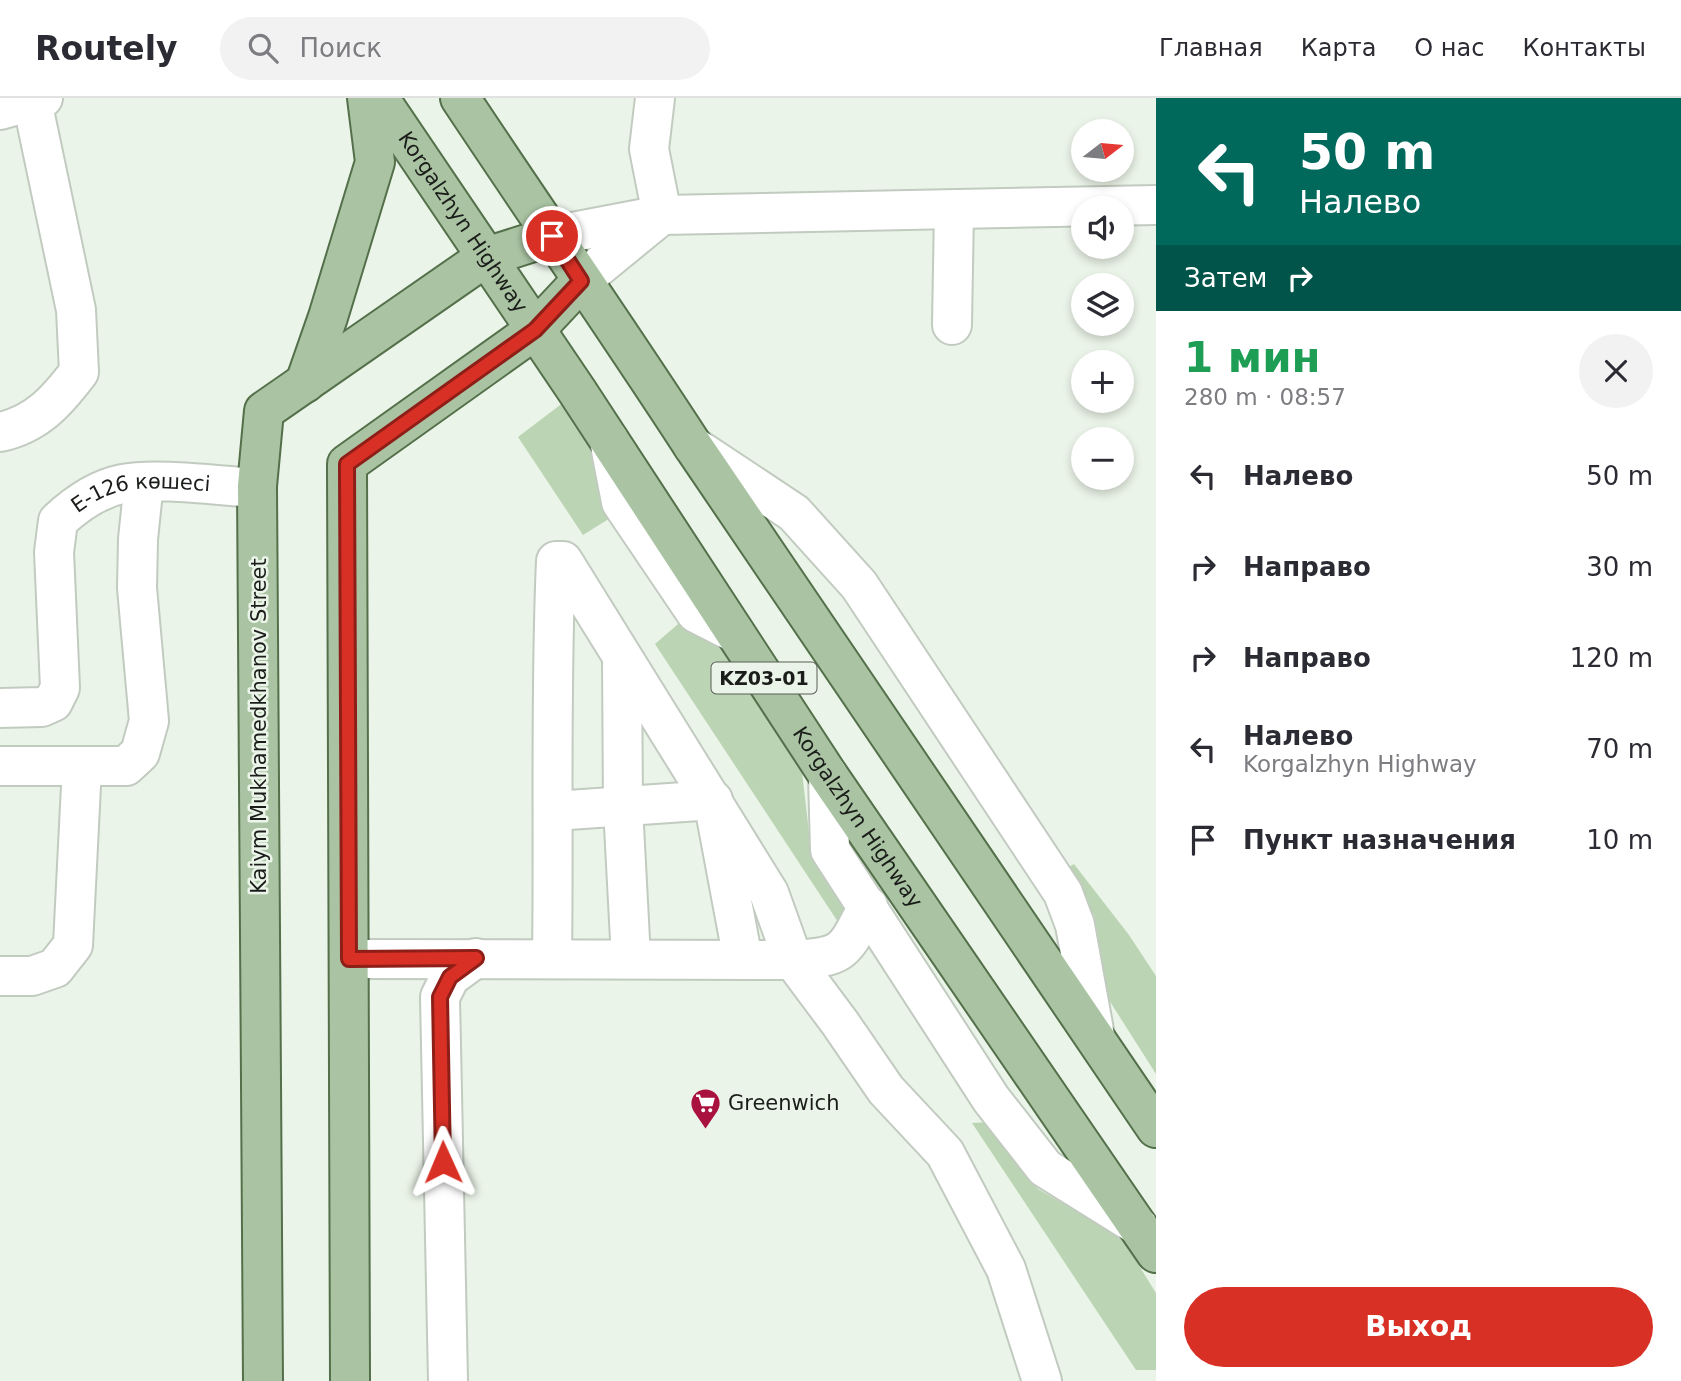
<!DOCTYPE html>
<html lang="ru">
<head>
<meta charset="utf-8">
<style>
  :root { --surface:#fff; --page:#f2f2f3; --text:#2b2b33; --muted:#7c7c81; --line:#e1e1e2; --accent:#d93025 }
  body { margin:0; font-family:"DejaVu Sans",sans-serif; background:var(--page); color:var(--text); height:100vh; display:flex; flex-direction:column; font-size:26px; white-space:nowrap }
  * { box-sizing:border-box; margin:0 }
  p { font-size:23px; color:var(--muted) }
  .icon { flex:none; width:38px; height:38px; fill:none; stroke:currentColor; stroke-width:2; stroke-linecap:round; stroke-linejoin:round }
  .map { position:relative; flex:1; overflow:hidden }
  .details { display:flex; flex-direction:column; background:var(--surface); width:525px }
  .details>* { flex:none }
  .guide { background:#00695c; color:#fff; overflow:hidden }
  .needle { width:46px; rotate:74deg }
  .tools { position:absolute; left:1071px; top:21px; display:grid; gap:14px }
  .tools a { display:grid; place-items:center; width:63px; height:63px; border-radius:50%; background:var(--surface); box-shadow:0 4px 10px #0003; font-size:35px }
  .pin { position:absolute; display:grid; place-items:center; width:60px; height:60px; color:#fff; margin:-30px; border:4px solid #fff; border-radius:50%; box-shadow:0 2px 7px #0007 }
  .me { position:absolute; width:77px; margin:-38px; rotate:359deg; stroke-linejoin:round; filter:drop-shadow(0 0 5px #0008) }
  .turn { display:flex; align-items:center; gap:24px; height:147px; padding:0 28px; font-size:32px }
  .turn .icon { width:91px; height:91px; stroke-width:2.5 }
  .turn b { display:block; font-size:49px; line-height:60px }
  .then { display:flex; align-items:center; height:66px; padding:0 28px; background:#0003; gap:14px; font-size:26px }
  .round { display:grid; place-items:center; flex:none; width:74px; height:74px; border-radius:37px; background:var(--page) }
  .headline { display:flex; align-items:center; justify-content:space-between; height:119px; padding:0 28px }
  h1 { font-size:42px; font-weight:700; line-height:52px; color:#1e9e55 }
  .cta { display:flex; gap:14px; margin-top:auto; padding:14px 28px }
  .cta a { flex:1; height:80px; border-radius:42px; background:var(--accent); color:#fff; font-size:28px; font-weight:700; line-height:80px; text-align:center }
  ul { padding:0; list-style:none }
  li { display:flex; align-items:center; gap:21px; height:91px; padding:0 28px }
  li div { flex:1 }
  li b { display:block; font-size:26px }
  li em { font-style:normal }
  header { display:flex; align-items:center; gap:42px; box-sizing:border-box; height:98px; padding:0 35px; background:var(--surface); border-bottom:2px solid var(--line) }
  header strong { font-size:33px }
  nav { display:flex; gap:38px; margin-inline-start:auto; font-size:24px }
  .search { width:490px; height:63px; background:var(--page); display:flex; align-items:center; gap:18px; box-sizing:border-box; padding:0 24px; border-radius:38px; color:var(--muted); font-size:26px }
  main { display:flex; flex:1; min-height:0 }
  .map>svg:first-child { display:block }
</style>
</head>
<body>
<header>
<strong>Routely</strong>
<div class="search"><svg class="icon" aria-label="search" viewBox="0 0 24 24"><circle cx="10" cy="10" r="6"/><path d="M15 15l6 6"/></svg>Поиск</div>
<nav><a>Главная</a><a>Карта</a><a>О нас</a><a>Контакты</a></nav>
</header>
<main>
<div class="map">
<svg width="1156" height="1283" viewBox="0 0 1156 1283">
  <rect width="100%" height="100%" fill="#ebf4e8"/>
  <path fill="#bbd4b3" d="M564,304L599,350L615,417L583,437L518,339Z
    M685,520L720,540L800,657L812,760L846,811L838,824L655,546Z
    M1074,766L1129,837L1156,878V976L1109,902L1094,817L1066,771Z
    M991,1024L1038,1091L1122,1140L1156,1195V1272H1136L972,1025Z"/>
  <g fill="none" stroke-linecap="round" stroke-linejoin="round">
    <defs>
      <g id="minor">
        <path d="M655,0L649,51L662,117"/>
        <path d="M0,12L43,0"/>
        <path d="M552,138L662,117L1156,107"/>
        <path d="M581,183L658,120"/>
        <path d="M952,227L954,112"/>
        <path d="M0,334C37,326 57,303 79,274L76,212L32,3"/>
        <path d="M609,342L621,404L696,515L735,535"/>
        <path d="M693,348L794,415L859,487L1063,795L1075,827L1095,938"/>
        <path d="M622,561L623,709L631,861"/>
        <path id="s1" d="M0,610L42,609L53,604L60,590L54,454L58,423C75,407 98,391 122,386C158,379 219,388 257,390"/>
        <path d="M0,668H126L140,655L149,623L137,490L138,441L144,384"/>
        <path d="M828,677L830,752L991,1001L1045,1070L1138,1128"/>
        <path d="M554,713L713,702L743,862"/>
        <path d="M552,860C554,728 550,595 556,463H563L769,795L793,862L840,925L886,992L945,1055L1006,1171L1042,1283"/>
        <path d="M349,861L793,862C846,859 844,854 868,808"/>
        <path d="M0,878H32L55,870L73,847L82,668"/>
        <path d="M448,1283L440,899L450,879L476,860"/>
      </g>
      <g id="major">
        <path id="s2" d="M379,0L577,293L828,677L1156,1155"/>
        <path d="M460,0C537,116 617,231 693,348L1156,1030"/>
        <path d="M305,285L328,219L375,64L367,0"/>
        <path d="M263,1283L257,388L264,313L486,159L552,138"/>
        <path d="M350,1283L347,366L535,232L581,183"/>
      </g>
    </defs>
    <use href="#minor" stroke="#c2cbc0" stroke-width="42"/>
    <use href="#major" stroke="#53704a" stroke-width="42"/>
    <use href="#minor" stroke="#fff" stroke-width="38"/>
    <use href="#major" stroke="#aac4a3" stroke-width="38"/>
  </g>
  <g fill="none" stroke-linecap="round" stroke-linejoin="round">
    <defs>
      <path id="route" d="M443,1064L440,899L450,879L476,860L349,861L347,366L535,232L581,183L552,138"/>
    </defs>
    <use href="#route" stroke="#8d1f18" stroke-width="18"/>
    <use href="#route" stroke="#d93025" stroke-width="12"/>
  </g>
  <defs>
    <symbol id="supermarket-pin" viewBox="-11 -11 22 30"><path d="M0 17L-7.5 6A9.5 9.5 0 1 1 7.5 6Z" fill="#a9123f" stroke="#ebf4e8"/><path d="M-6-5.5h2.5l.6 2H6L4.5 2H-2.5L-4.4-4H-6ZM-1.5 3.2a1.3 1.3 0 1 0 .1 0ZM3 3.2a1.3 1.3 0 1 0 .1 0Z" fill="#fff"/></symbol>
  </defs>
  <g fill-rule="evenodd">
    <use href="#supermarket-pin" x="688" y="988" width="35" height="47"/>
  </g>
  <g text-anchor="middle" dominant-baseline="central" stroke-width="5" stroke-linejoin="round" paint-order="stroke">
    <rect fill="#ebf4e8" stroke="#595e57" stroke-width="2" x="711.5" y="564.5" width="105" height="31" rx="5"/>
    <g font-size="19" font-weight="bold" fill="#1a1d19">
      <text x="764" y="580">KZ03-01</text>
    </g>
    <g font-size="21" fill="#1a1d19" stroke="#ebf4e8">
      <text stroke="none"><textPath href="#s2" startOffset="150">Korgalzhyn Highway</textPath></text>
      <text stroke="none"><textPath href="#s1" startOffset="329">Е-126 көшесі</textPath></text>
      <text transform="translate(259 628) rotate(-90)">Kaiym Mukhamedkhanov Street</text>
      <text stroke="none"><textPath href="#s2" startOffset="864">Korgalzhyn Highway</textPath></text>
    </g>
    <g font-size="21" fill="#1a1d19" stroke="#ebf4e8" text-anchor="start">
      <text x="728" y="1005">Greenwich</text>
    </g>
  </g>
</svg>
<div class="tools">
<a><svg class="needle" viewBox="-14 -14 28 28"><path d="M0-13l5 13h-10z" fill="#e53935"/><path d="M0 13l5-13h-10z" fill="#7c7c81"/></svg></a>
<a><svg class="icon" aria-label="sound" viewBox="0 0 24 24"><path d="M4 9h4l5-4v14l-5-4H4zM17 9q2 3 0 6"/></svg></a>
<a><svg class="icon" aria-label="layers" viewBox="0 0 24 24"><path d="M12 4l9 5-9 5-9-5zM3 14l9 5 9-5"/></svg></a>
<a>+</a>
<a>−</a>
</div>
<div class="pin" style="left:552px;top:138px;background:#d93025"><svg class="icon" aria-label="arrive" viewBox="0 0 24 24"><path d="M6 21V4h12l-3 4 3 4H6"/></svg></div>
<svg class="me" style="left:443px;top:1064px" viewBox="-20 -20 40 40"><path d="M0-17L14 15 0 8-14 15z" fill="#d93025" stroke="#fff" stroke-width="4"/></svg>
</div>
<section class="details">
<div class="guide">
<div class="turn"><svg class="icon" aria-label="left" viewBox="0 0 24 24"><path d="M17 20v-9H6M10 6l-5 5 5 5"/></svg><div><b>50 m</b>Налево</div></div>
<div class="then">Затем<svg class="icon" aria-label="right" viewBox="0 0 24 24"><path d="M7 20v-9h11M14 6l5 5-5 5"/></svg></div>
</div>
<div class="headline"><div><h1>1 мин</h1><p>280 m · 08:57</p></div><a class="round"><svg class="icon" aria-label="close" viewBox="0 0 24 24"><path d="M6 6l12 12M18 6L6 18"/></svg></a></div>
<ul>
<li><svg class="icon" aria-label="left" viewBox="0 0 24 24"><path d="M17 20v-9H6M10 6l-5 5 5 5"/></svg><div><b>Налево</b></div><em>50 m</em></li>
<li><svg class="icon" aria-label="right" viewBox="0 0 24 24"><path d="M7 20v-9h11M14 6l5 5-5 5"/></svg><div><b>Направо</b></div><em>30 m</em></li>
<li><svg class="icon" aria-label="right" viewBox="0 0 24 24"><path d="M7 20v-9h11M14 6l5 5-5 5"/></svg><div><b>Направо</b></div><em>120 m</em></li>
<li><svg class="icon" aria-label="left" viewBox="0 0 24 24"><path d="M17 20v-9H6M10 6l-5 5 5 5"/></svg><div><b>Налево</b><p>Korgalzhyn Highway</p></div><em>70 m</em></li>
<li><svg class="icon" aria-label="arrive" viewBox="0 0 24 24"><path d="M6 21V4h12l-3 4 3 4H6"/></svg><div><b>Пункт назначения</b></div><em>10 m</em></li>
</ul>
<div class="cta"><a>Выход</a></div>
</section>
</main>
</body>
</html>
